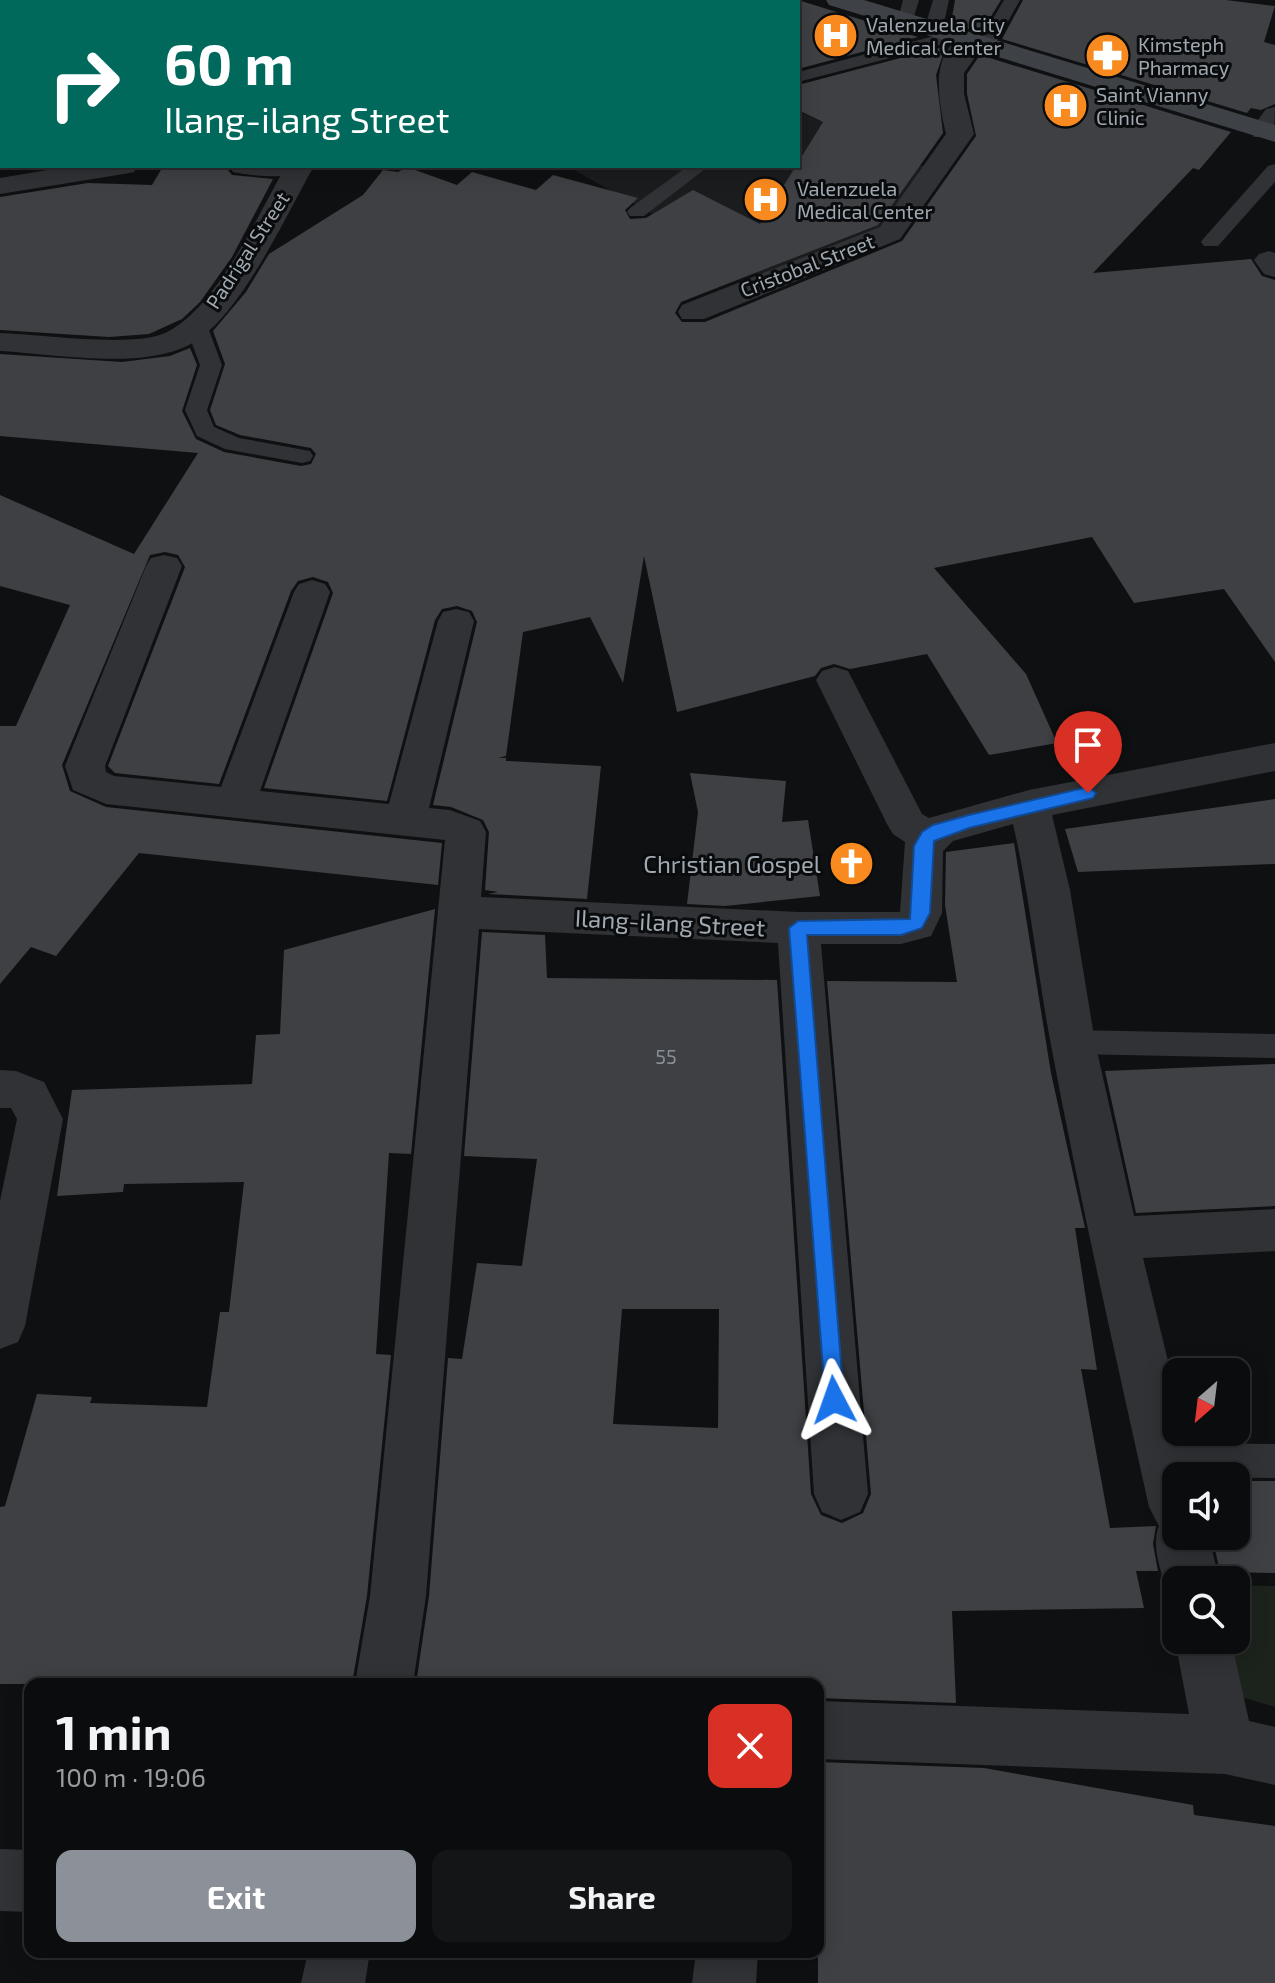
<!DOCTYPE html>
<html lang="en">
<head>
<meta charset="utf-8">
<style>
  :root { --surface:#0b0c0d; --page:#141516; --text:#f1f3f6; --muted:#9a9b9d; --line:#2b2c2e; --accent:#8c9099 }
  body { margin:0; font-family:"Exo 2",sans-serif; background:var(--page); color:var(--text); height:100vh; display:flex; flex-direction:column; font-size:30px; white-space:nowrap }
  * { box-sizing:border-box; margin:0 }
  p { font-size:26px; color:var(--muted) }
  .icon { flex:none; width:44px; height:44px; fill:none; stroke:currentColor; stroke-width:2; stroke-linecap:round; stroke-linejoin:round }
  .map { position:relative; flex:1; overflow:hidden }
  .drawer { position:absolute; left:24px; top:1678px; width:800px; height:280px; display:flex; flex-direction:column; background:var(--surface); border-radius:16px; box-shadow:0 4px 20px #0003,0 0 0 2px var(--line) }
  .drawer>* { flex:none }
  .top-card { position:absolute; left:0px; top:0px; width:800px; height:168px; box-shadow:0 4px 20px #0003,0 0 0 2px var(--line); background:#00695c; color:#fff; overflow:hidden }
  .needle { width:52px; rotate:208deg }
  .controls { position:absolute; left:1162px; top:1358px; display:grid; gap:16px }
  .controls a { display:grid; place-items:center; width:88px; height:88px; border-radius:16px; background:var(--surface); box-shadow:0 4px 20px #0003,0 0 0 2px var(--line); font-size:40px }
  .pin { position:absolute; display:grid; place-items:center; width:68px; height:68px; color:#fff; margin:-82px -34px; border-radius:50% 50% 50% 0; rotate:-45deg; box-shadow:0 0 8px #0007 }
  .pin .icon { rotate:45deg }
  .me { position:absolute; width:88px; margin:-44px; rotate:356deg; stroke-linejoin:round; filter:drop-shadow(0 0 6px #0008) }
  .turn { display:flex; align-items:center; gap:28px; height:168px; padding:0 32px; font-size:36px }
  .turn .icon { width:104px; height:104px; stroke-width:2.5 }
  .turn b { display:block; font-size:56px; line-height:68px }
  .round { display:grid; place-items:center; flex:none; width:84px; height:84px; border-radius:16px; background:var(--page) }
  .overview { display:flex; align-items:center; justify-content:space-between; height:136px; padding:0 32px }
  h1 { font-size:48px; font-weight:700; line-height:60px }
  .cta { display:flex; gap:16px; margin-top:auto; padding:16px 32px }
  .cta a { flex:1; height:92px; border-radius:16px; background:var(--accent); color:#fff; font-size:32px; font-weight:700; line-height:92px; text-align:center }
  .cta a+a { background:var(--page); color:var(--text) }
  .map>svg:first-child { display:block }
</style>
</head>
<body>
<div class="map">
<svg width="1275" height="1983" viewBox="0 0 1275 1983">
  <rect width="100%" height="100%" fill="#0f1011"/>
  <path fill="#1b1c1e" d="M798,111L927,168L883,232L760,275L567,166H798Z"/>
  <path fill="#1c231c" d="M1236,1585L1275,1586V1707L1238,1696L1232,1640H1236Z"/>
  <path fill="#3e4044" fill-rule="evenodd" d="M798,0L843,14L918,37L798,69Z
    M955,0H1001L981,33L951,23Z
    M1023,0H1226L1275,6L1264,42L1275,45V104L1261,110L1251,108L1247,113L1002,39Z
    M946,46L936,75L943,133L878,225L681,302L675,313L682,322H705L902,241L976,136L967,94V74L980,55L1231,132L1199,170L1193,168L1093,273L1251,259L1262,276L1275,280V662L1224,589L1134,603L1092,537L934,568L1026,674L1057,743L989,755L927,654L850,669L834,664L821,668L815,676L677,712L644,556L623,683L590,617L523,632L506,756L498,758H506V761L601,766L587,899L488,894L498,892L485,890L489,832L483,820L451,807L433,805L477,622L472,611L457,606L442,609L435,620L387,801L264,788L333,593L328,582L313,577L298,581L291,591L219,784L115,773L108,766L185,567L178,555L165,552L150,555L62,765L70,791L106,807L442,843L438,885L139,853L56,956L31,947L0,984V726H16L70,605L0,586V495L134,554L198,453L0,436V354L122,362L170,356L190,348L197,365L182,411L196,439L224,452L301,466L311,464L316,454L311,448L240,435L216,425L210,410L225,364L213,331L246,292L269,254L363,195L383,170L398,172L407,167L457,185L472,172L536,190L553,175L638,198L625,210L630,219L646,218L693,190L760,224L823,122L798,110V85Z
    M162,168L227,169L232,175L273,179L232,257L200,302L182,319L149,334L109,337L0,330V197L88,183L152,185Z
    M690,773L786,781L782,822L808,820L820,896L725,906L687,904L698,812Z
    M1275,799V864L1078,872L1065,829Z
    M1014,843L1051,1073L1085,1228H1075L1097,1370L1081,1369L1110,1528L1156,1526L1153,1544L1158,1571H1136L1144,1608L952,1611L956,1703L818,1698V1684H416L429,1596L448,1358L462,1359L477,1263L522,1266L537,1159L464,1156L482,932L545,935L547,978L777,980L811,1494L821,1515L842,1523L863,1513L871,1494L827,981L957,982L945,905L946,852ZM622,1309H719L718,1428L613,1424Z
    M435,909L411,1154L389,1153L376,1354L391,1355L367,1596L352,1684H0V1507L5,1506L37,1394L92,1397L90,1403L207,1407L220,1312H229L244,1182L124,1184L123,1192L57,1196L72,1090L252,1084L256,1035L280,1034L284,950Z
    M1275,1064V1206L1136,1213L1105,1071Z
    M1236,1481H1275V1573L1220,1572L1212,1536H1236Z
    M818,1762L984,1768L1193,1805L1194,1815L1275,1826V1983H818Z"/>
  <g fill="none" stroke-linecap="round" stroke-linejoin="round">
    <path fill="#303236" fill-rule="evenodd" d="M903,0H919L912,23H900L898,19Z
      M933,0H949L943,27L934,32L925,27Z
      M1004,0H1020L993,48H981L978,44Z
      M957,30L963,31V39L798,82V72Z
      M1275,164V182L1218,246H1204L1201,242L1204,238L1268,166Z
      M688,166H709L644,216H630L627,212L630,208Z
      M196,319L207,325L222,365L207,410L214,427L239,438L310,451L313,456L310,461L302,463L225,449L197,436L185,410L200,365L185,325Z
      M1073,1030L1275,1034V1058L1073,1054L1062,1051L1058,1042L1062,1033Z
      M1166,1443L1275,1444V1478L1166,1477L1153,1472L1148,1460L1153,1448Z"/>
    <path fill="#303236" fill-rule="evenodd" d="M207,0H240L241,2H208Z
      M974,32L987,40L964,73V94L974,134L900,239L704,319H682L678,312L682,305L880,227L946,134C938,100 927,44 974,32Z
      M0,47L2,48V64L0,63Z
      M0,94H2V110H0Z
      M1275,107L1274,137H1254L1250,131L1266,109Z
      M72,166H138L134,172L124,174L0,194V178Z
      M229,166H313L314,167L310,173C288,178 255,177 233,172Z
      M1269,251L1275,253V277L1264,274L1254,260L1259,254Z
      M164,555L177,558L182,566L105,766L106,772L114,776L221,787L294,592L299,584L312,580L325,584L330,592L260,791L389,804L438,621L443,612L456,609L469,612L474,621L429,808L450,810L480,821L486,832L481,897L798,912H900L905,842L893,834L887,824L816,680L822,671L835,667L848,671L922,814L929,818L1029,790L1275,743V771L1052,815L1070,890L1095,1042L1134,1216L1275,1209V1251L1143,1258L1176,1394V1432H1185L1196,1476H1176V1536H1209L1219,1580H1176V1601L1171,1600C1163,1579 1150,1547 1159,1526L1149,1507C1115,1353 1080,1200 1051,1045C1037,971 1030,897 1013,824L953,841L943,851L942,913L931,936L901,944H821L868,1494L860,1512L841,1520L822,1512L814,1494L778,943L479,929L426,1596L413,1684H355L370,1596L445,840L106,804L73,790L65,766L146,566L151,558Z
      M0,1070L16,1071L44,1082L63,1119L25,1326L18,1342L0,1349V1201L17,1119L11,1108H0Z
      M1176,1637V1640H1231L1249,1721L1275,1727V1785L1225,1774L818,1759V1701L1189,1714L1175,1640Z
      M0,1849L30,1850V1912L0,1911Z
      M308,1952H370L365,1983H301Z
      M696,1952H758L756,1983H692Z"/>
    <path fill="#303236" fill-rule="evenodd" d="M286,166H314C286,215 239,320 189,345C141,370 53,354 0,351V333C39,334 132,348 165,333C217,309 258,214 286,166Z"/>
    <path fill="#3e4146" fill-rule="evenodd" d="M826,0H864L1275,125V142L829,5Z"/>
  </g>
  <path fill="#1a73e8" stroke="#114b97" stroke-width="2" d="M1088,787L1096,793L1093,798L969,828L934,841L930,913L922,928L901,935H807L844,1400L841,1407L834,1410L826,1407L789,928L798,921L910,919L914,846L922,832L933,825L969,815Z"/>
  <defs>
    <symbol id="hospital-disc" viewBox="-11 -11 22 22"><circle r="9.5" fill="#f98a1f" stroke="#0a0b0c"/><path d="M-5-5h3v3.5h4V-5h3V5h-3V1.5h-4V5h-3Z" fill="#fff"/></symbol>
    <symbol id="pharmacy-disc" viewBox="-11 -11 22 22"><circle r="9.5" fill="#f98a1f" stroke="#0a0b0c"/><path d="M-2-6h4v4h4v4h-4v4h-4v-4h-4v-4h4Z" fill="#fff"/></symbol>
    <symbol id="church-disc" viewBox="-11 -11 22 22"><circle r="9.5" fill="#f98a1f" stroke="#0a0b0c"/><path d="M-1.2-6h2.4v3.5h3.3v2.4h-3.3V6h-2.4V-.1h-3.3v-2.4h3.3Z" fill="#fff"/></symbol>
  </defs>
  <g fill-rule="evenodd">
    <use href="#hospital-disc" x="810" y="10" width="51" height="51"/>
    <use href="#pharmacy-disc" x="1082" y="30" width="51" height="51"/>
    <use href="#hospital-disc" x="1040" y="80" width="51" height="51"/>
    <use href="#hospital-disc" x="740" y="174" width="51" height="51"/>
    <use href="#church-disc" x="826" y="838" width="51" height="51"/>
  </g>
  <g text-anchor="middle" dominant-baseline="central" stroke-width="6" stroke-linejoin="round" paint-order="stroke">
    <g font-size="20" fill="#a0a9b2" stroke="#0a0b0c" text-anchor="start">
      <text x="866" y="24">Valenzuela City<tspan x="866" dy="23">Medical Center</tspan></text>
      <text x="1138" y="44">Kimsteph<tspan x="1138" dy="23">Pharmacy</tspan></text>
      <text x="1096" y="94">Saint Vianny<tspan x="1096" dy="23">Clinic</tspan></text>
      <text x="797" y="188">Valenzuela<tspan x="797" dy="23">Medical Center</tspan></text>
    </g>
    <g font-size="20" fill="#a0a9b2" stroke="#0a0b0c">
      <text transform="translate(247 250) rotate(-57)">Padrigal Street</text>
      <text transform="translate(807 265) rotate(-21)">Cristobal Street</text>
    </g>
    <g font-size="20" fill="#888f96">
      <text x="666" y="1056">55</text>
    </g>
    <g font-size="24" fill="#a0a9b2" stroke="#0a0b0c" text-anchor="end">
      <text x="821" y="863">Christian Gospel</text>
    </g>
    <g font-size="24" fill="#a0a9b2" stroke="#0a0b0c">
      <text transform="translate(670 922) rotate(3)">Ilang-ilang Street</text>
    </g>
  </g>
</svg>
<div class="controls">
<a><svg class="needle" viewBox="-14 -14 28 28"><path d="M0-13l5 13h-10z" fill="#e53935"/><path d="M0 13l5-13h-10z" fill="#9a9b9d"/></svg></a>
<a><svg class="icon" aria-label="sound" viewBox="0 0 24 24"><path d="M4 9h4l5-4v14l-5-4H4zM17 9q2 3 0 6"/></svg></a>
<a><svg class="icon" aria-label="search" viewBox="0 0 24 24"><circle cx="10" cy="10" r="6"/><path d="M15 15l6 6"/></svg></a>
</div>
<div class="pin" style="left:1088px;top:793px;background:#d93025"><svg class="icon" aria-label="arrive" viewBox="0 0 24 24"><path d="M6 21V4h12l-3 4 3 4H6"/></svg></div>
<svg class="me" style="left:834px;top:1400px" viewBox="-20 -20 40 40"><path d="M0-17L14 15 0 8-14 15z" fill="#1a73e8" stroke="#fff" stroke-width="4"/></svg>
<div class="top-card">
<div class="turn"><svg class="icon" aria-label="right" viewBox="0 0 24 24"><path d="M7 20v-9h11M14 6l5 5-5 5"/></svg><div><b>60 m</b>Ilang-ilang Street</div></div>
</div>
<section class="drawer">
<div class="overview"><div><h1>1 min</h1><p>100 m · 19:06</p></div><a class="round" style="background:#d93025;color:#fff"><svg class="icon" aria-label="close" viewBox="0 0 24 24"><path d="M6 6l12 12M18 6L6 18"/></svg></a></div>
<div class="cta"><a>Exit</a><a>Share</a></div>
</section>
</div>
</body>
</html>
